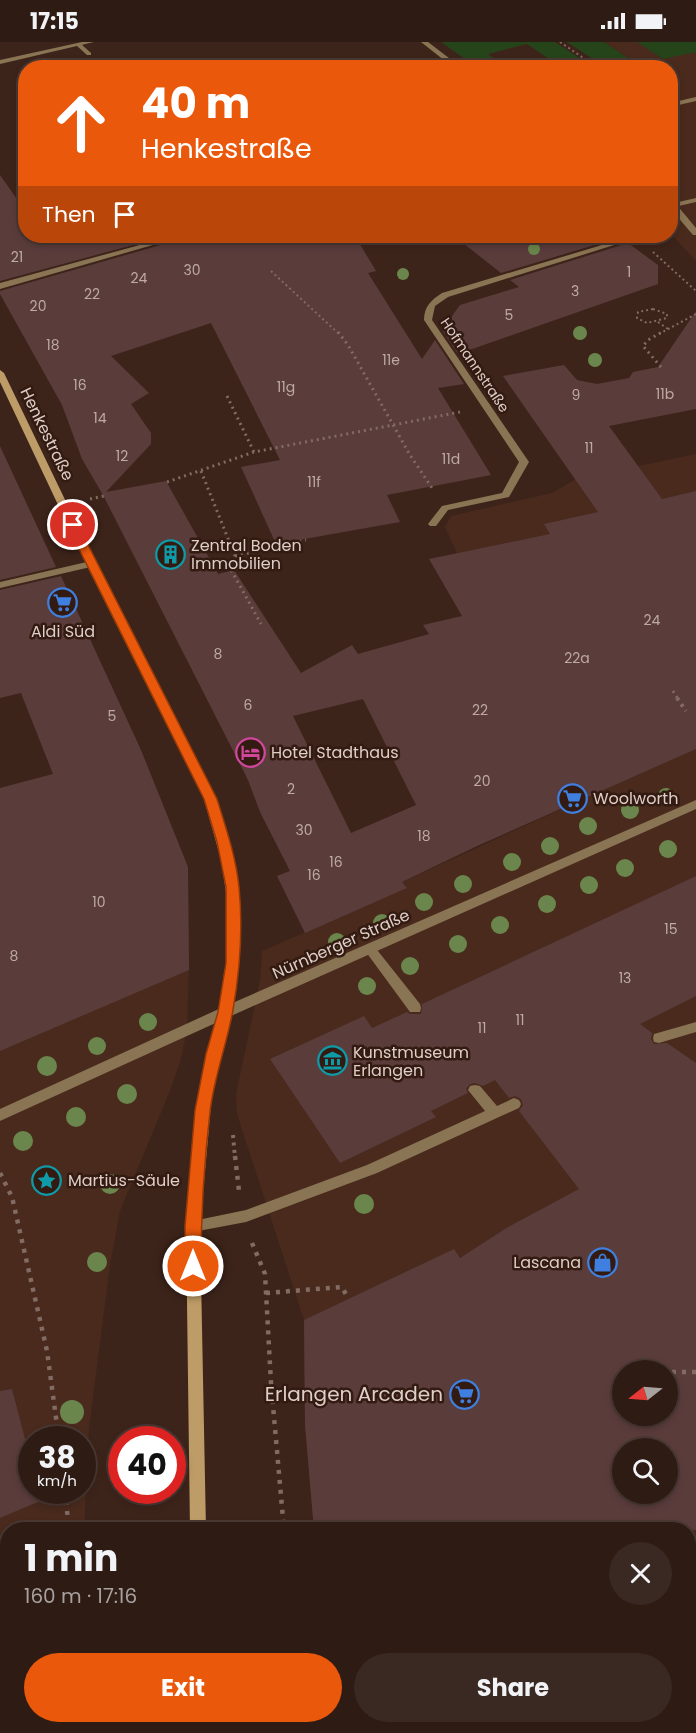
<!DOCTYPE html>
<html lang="en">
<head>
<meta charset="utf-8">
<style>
  :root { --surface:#2e1b14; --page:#3a2822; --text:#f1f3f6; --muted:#a7a1a0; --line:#493934; --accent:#ea580c }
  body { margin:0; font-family:Poppins,sans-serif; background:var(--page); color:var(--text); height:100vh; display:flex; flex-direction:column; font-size:22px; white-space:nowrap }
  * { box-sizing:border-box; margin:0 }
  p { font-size:20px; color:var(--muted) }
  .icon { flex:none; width:33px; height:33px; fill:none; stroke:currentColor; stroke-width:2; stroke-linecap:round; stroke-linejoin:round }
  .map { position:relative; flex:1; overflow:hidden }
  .side { position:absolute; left:0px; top:1480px; width:696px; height:212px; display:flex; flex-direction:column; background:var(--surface); border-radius:24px 24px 0 0; box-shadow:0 3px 9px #0003,0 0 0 2px var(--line) }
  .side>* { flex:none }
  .banner { position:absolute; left:18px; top:18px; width:660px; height:183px; border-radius:24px; box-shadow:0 3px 9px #0003,0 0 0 2px var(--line); background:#ea580c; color:#fff; overflow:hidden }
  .needle { width:39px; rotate:253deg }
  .buttons { position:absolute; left:612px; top:1318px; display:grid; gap:12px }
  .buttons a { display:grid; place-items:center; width:66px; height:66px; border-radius:50%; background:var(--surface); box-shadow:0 3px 9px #0003,0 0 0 2px var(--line); font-size:30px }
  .speed { position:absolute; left:18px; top:1384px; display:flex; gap:12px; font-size:30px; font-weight:700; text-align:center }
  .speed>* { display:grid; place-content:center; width:78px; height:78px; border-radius:50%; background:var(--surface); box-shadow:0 3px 9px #0003,0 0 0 2px var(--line); line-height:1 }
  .speed small { font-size:15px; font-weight:400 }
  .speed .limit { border:9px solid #d22; background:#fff; color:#111 }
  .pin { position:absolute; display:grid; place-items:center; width:51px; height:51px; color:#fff; margin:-26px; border:3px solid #fff; border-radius:50%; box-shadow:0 2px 6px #0007 }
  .me { position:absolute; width:66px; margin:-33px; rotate:0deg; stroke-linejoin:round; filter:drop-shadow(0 0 4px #0008) }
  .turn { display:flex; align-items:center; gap:21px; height:126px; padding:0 24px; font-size:27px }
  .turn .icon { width:78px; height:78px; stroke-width:2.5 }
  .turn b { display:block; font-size:42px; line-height:51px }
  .then { display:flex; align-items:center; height:57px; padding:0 24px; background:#0003; gap:12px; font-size:22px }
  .round { display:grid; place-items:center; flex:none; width:63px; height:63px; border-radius:32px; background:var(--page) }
  .summary { display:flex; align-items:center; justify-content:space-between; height:102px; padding:0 24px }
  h1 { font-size:36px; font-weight:700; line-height:45px }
  .action { display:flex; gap:12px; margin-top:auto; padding:12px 24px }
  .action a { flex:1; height:69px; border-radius:36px; background:var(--accent); color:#fff; font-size:24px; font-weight:700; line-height:69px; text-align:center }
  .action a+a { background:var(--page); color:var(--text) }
  .status { display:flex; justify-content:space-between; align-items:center; height:42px; padding:0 30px; background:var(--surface); direction:ltr }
  .status svg { height:16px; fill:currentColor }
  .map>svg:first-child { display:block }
</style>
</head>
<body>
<div class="status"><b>17:15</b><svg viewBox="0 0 49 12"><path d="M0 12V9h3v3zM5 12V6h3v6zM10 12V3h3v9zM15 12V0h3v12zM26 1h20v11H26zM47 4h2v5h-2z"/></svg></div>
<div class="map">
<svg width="696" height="1691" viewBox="0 0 696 1691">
  <rect width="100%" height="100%" fill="#3d241a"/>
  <path fill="#492a1d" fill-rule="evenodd" d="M604,0H696V219L671,192L670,26L633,25L639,23Z
    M696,412V1677L689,1679L688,1488H314L305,1383L304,1278L237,1072L236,1052L260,939L262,909L407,846L402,840L597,751L566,688L457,511L445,485L451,474L552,451L576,437ZM622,1329H668V1374H622ZM622,1407H668V1452H622Z
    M53,732L188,825L189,928L187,987L181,1017L170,1049L120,1169L110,1223L89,1386L84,1488H8V1684L90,1685L91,1691H0V746ZM32,1398H82V1449H32Z
    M335,1685V1684L676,1685L659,1691H336Z"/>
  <path fill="#264419" d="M441,0H555L593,25H561L527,2L488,12L505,25H476Z
    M567,0H604L640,24L605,25Z
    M637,0H696V10L663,17Z
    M0,1651L7,1653L8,1684L24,1685L27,1691H0Z"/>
  <path fill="#5a3c3b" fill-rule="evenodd" d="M0,133L26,170V194H166L0,239Z
    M186,194H355L376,229L368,231L422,317L435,298L464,342L438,346L491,433L387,453L400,480L276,502L241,425L280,418L211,281L111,314L149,351L131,362L151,391V402L106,450L166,439L218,532L234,528L301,631L352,603L358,612L429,592L423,583L462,574L429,517L550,492L544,482L598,470L503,334L564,323L577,338L597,342L629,336L633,330L658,325L696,269V367L609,384L662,457L696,449V707L477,804L402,840L407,846L305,891L277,834L290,829L260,770L248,738L103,453L82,417L62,363L0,252V249L185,196ZM363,657L416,763L351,791L293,674Z
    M454,194H619L621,195L501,231Z
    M628,201L658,223V242L458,312L442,288L460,263L519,245L510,238Z
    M0,404L56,525L0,538Z
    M61,534L141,708L188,825L189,928L0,1009V746L53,732L21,651L0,656V548Z
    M696,834V954L640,982L652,991L651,997L654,1002L667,1001L696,1021V1488H314L305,1383L304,1278L454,1207L460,1216L508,1185L579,1147L519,1069L523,1063L521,1057L515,1054L509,1056L495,1038L483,1044L475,1041L470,1042L466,1047L468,1051L431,1069L436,1075L340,1121L270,1017L364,974L372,986L407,970L410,972H421L422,962ZM622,1329H668V1374H622ZM622,1407H668V1452H622Z
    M12,1347L32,1424V1449H38L40,1459L0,1476V1349Z"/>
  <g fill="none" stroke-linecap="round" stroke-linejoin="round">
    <path stroke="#816b63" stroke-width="2" stroke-dasharray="2 3" stroke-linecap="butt" d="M560,0L598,26
      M653,210L696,249
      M271,229L339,292
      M653,267L667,272V276L647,281L637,276L638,270Z
      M658,280L668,287
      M659,292L696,272"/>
    <path stroke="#816b63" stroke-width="3" stroke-dasharray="2 4" stroke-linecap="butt" d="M338,290L348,303L410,413L432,446
      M661,325L643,304L648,298L662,290
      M227,354L254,410
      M201,429L235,514L229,524L261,582
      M167,440L254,410L460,370
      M90,457L104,454
      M235,514L306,498
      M673,649L678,657"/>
    <path stroke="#816b63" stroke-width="4" stroke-dasharray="3 4.5" stroke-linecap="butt" d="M677,656L686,669
      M233,1093L235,1116"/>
    <path stroke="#816b63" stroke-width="4.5" stroke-dasharray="4 6" stroke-linecap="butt" d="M235,1114L239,1149
      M0,1131L12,1155L47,1309L59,1398
      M252,1201L265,1232L271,1341L284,1488
      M266,1251L342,1245L348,1256
      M672,1330H696
      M65,1449L69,1488
      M80,1684L81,1691
      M305,1684V1691"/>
    <path fill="#897453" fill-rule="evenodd" d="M77,2H81L91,11V13H87L77,4Z
      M670,162H676L696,186V193H693L670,166Z
      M91,519L95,520V524L0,546V540Z
      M370,902L374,904L420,962L421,966L420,970H410L366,910L364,907L366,904Z
      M696,980V990L659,1001L654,1000L653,996L654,992Z
      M475,1043L480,1044L497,1064L514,1056L519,1058L521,1062L519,1066L377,1131L246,1180L193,1190L188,1188L186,1184L188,1180L246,1168L367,1123L485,1069L468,1048L470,1044Z"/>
    <path fill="#897453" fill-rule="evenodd" d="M82,0H94L0,22V18Z
      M421,0H428L462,26H454Z
      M696,55V59L670,65V61Z
      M696,156V160L670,166V162Z
      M173,194H184L0,247V241Z
      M632,194H643L448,255L435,264L432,278L529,420L509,455L448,468L436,484H430L428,482L442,464L502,451L519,420L424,278C424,265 431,258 442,251Z
      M696,758V767L231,974L0,1079V1067L221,966Z"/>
    <path fill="#be9c67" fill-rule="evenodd" d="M0,328L4,331L96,522L216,757L234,821L240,866L239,921L232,970L212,1052L200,1184L206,1488H190L186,1184L198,1052L220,970L227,921L228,866L222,821L204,757L86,522L0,340Z
      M206,1684H223L224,1691H206Z"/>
  </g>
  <g fill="#6b864c">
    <circle cx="534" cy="207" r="6"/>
    <circle cx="403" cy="232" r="6"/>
    <circle cx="580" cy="291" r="7"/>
    <circle cx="595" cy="318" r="7"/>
    <circle cx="666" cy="754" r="8"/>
    <circle cx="630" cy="768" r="9"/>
    <circle cx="588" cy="784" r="9"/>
    <circle cx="550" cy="804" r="9"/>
    <circle cx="668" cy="807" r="9"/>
    <circle cx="512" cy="820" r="9"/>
    <circle cx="625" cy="826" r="9"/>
    <circle cx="463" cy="842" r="9"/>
    <circle cx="589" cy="843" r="9"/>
    <circle cx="424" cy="860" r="9"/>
    <circle cx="547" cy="862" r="9"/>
    <circle cx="382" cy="881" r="9"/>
    <circle cx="500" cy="883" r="9"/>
    <circle cx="337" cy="900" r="9"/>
    <circle cx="458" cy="902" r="9"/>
    <circle cx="410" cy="924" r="9"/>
    <circle cx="367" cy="944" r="9"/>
    <circle cx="148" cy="980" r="9"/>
    <circle cx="97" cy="1004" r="9"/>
    <circle cx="47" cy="1024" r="10"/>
    <circle cx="127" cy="1052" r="10"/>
    <circle cx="76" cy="1075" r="10"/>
    <circle cx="23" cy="1099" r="10"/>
    <circle cx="110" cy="1142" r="10"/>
    <circle cx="364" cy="1162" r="10"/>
    <circle cx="97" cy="1220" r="10"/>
    <circle cx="72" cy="1370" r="12"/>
  </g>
  <path fill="#ea580c" stroke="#983908" stroke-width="1.5" d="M73,480L78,483L217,757C226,786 236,815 239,845C243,885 240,928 233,968C227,1002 214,1035 210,1070C204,1121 201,1173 201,1224L199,1229L193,1231L187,1229L185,1224V1184L195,1068L206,1012L218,970L226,921V845L217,800L204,757L67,483Z"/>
  <defs>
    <symbol id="building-ring" viewBox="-11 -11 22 22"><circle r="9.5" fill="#331b11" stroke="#0f9aa8" stroke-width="1.5"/><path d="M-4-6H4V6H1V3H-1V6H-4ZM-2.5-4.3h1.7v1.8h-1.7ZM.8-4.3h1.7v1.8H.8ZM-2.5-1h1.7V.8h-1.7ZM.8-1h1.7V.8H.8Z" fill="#0f9aa8"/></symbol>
    <symbol id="supermarket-ring" viewBox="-11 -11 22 22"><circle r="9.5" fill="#331b11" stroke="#3f7fe0" stroke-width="1.5"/><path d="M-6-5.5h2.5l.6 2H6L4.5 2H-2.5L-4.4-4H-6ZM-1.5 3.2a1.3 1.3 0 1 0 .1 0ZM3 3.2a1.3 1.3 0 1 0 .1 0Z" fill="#3f7fe0"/></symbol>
    <symbol id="hotel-ring" viewBox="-11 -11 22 22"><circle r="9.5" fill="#331b11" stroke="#d1479c" stroke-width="1.5"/><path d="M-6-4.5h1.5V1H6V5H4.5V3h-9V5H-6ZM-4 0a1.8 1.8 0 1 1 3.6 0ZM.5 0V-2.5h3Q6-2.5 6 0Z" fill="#d1479c"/></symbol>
    <symbol id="museum-ring" viewBox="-11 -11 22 22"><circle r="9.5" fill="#331b11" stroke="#0f9aa8" stroke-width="1.5"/><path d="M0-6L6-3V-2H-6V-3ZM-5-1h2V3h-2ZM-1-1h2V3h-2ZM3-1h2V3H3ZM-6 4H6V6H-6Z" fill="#0f9aa8"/></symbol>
    <symbol id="sight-ring" viewBox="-11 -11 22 22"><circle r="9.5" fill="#331b11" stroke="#0f9aa8" stroke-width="1.5"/><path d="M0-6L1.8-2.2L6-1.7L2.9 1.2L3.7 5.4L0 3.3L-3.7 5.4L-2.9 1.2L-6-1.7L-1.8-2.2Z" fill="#0f9aa8"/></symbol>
    <symbol id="shop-ring" viewBox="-11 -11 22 22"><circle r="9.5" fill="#331b11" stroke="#3f7fe0" stroke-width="1.5"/><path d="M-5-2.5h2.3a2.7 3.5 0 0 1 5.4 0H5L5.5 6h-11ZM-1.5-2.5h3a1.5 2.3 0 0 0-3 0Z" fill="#3f7fe0"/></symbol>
  </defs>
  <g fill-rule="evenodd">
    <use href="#building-ring" x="154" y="496" width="33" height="33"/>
    <use href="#supermarket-ring" x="46" y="544" width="33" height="33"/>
    <use href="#hotel-ring" x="234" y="694" width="33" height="33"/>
    <use href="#supermarket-ring" x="556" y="740" width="33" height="33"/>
    <use href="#museum-ring" x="316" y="1002" width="33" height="33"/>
    <use href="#sight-ring" x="30" y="1122" width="33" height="33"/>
    <use href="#shop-ring" x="586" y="1204" width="33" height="33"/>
    <use href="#supermarket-ring" x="448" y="1336" width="33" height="33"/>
  </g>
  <g text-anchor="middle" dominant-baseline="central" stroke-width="5" stroke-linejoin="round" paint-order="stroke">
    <g font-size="14" fill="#beaaa5">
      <text x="17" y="215">21</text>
      <text x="192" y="228">30</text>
      <text x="629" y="230">1</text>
      <text x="139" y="236">24</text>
      <text x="575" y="249">3</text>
      <text x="92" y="252">22</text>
      <text x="38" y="264">20</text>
      <text x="509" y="273">5</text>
      <text x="53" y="303">18</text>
      <text x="391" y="318">11e</text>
      <text x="80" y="343">16</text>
      <text x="286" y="345">11g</text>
      <text x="665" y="352">11b</text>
      <text x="576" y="353">9</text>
      <text x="100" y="376">14</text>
      <text x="589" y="406">11</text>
      <text x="122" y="414">12</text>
      <text x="451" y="417">11d</text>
      <text x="314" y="440">11f</text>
      <text x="652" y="578">24</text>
      <text x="218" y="612">8</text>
      <text x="577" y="616">22a</text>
      <text x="248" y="663">6</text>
      <text x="480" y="668">22</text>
      <text x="112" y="674">5</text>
      <text x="482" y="739">20</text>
      <text x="291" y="747">2</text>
      <text x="304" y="788">30</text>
      <text x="424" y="794">18</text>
      <text x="336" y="820">16</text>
      <text x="314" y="833">16</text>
      <text x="99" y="860">10</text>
      <text x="671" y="887">15</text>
      <text x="14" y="914">8</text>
      <text x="625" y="936">13</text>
      <text x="520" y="978">11</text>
      <text x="482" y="986">11</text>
    </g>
    <g font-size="14" fill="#dfcec8" stroke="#331b11">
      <text transform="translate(475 323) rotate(56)">Hofmannstraße</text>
    </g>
    <g font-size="16" fill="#dfcec8" stroke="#331b11">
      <text transform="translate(47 392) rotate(64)">Henkestraße</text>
      <text transform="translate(341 902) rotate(-24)">Nürnberger Straße</text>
    </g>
    <g font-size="16" fill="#dfcec8" stroke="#331b11" text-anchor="start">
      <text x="191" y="503">Zentral Boden<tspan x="191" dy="18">Immobilien</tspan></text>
      <text x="63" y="589" text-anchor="middle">Aldi Süd</text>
      <text x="271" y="710">Hotel Stadthaus</text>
      <text x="593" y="756">Woolworth</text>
      <text x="353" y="1010">Kunstmuseum<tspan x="353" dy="18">Erlangen</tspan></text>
      <text x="68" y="1138">Martius-Säule</text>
      <text x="581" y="1220" text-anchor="end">Lascana</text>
    </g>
    <g font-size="20" fill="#dfcec8" stroke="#331b11" text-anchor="end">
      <text x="443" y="1352">Erlangen Arcaden</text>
    </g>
  </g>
</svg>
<div class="buttons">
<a><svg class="needle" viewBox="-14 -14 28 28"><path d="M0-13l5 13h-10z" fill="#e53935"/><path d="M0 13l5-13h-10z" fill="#a7a1a0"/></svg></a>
<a><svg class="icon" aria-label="search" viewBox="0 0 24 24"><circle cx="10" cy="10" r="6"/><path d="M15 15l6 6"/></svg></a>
</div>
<div class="speed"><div>38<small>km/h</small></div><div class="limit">40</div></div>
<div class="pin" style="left:73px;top:483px;background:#d93025"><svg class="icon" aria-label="arrive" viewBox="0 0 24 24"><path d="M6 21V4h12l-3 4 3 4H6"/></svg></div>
<svg class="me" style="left:193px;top:1224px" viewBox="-20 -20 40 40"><circle r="17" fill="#ea580c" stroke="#fff" stroke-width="3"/><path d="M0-11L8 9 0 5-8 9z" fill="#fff"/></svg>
<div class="banner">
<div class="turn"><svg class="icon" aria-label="ahead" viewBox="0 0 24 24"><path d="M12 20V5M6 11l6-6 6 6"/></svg><div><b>40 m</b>Henkestraße</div></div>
<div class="then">Then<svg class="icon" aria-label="arrive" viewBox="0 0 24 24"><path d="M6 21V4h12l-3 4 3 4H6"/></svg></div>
</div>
<section class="side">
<div class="summary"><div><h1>1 min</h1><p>160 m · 17:16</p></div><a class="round"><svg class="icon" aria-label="close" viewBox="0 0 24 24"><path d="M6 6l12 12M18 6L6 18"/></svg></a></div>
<div class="action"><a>Exit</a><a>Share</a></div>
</section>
</div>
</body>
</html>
